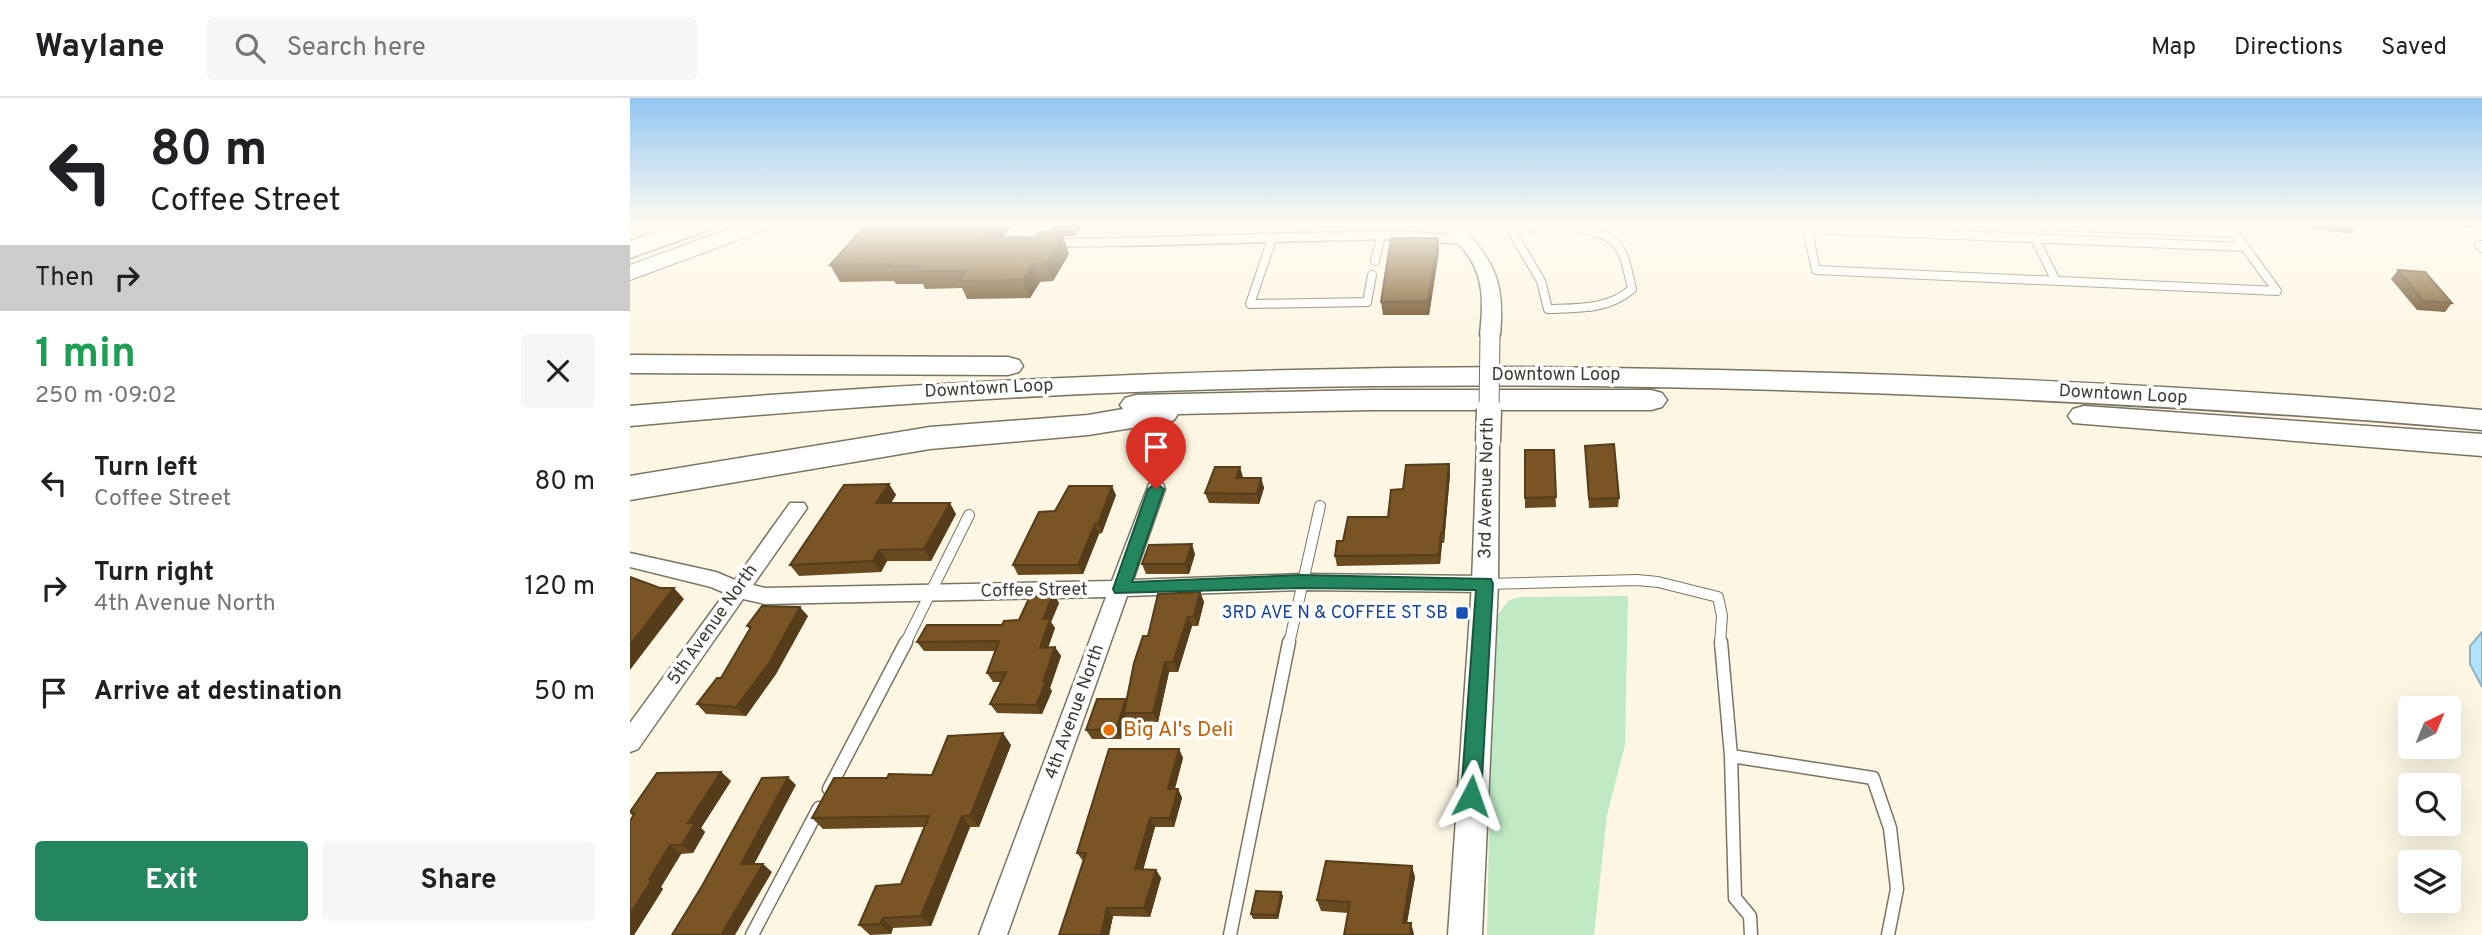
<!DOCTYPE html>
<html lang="en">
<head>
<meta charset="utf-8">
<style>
  :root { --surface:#fff; --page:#f6f6f6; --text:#202124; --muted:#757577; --line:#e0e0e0; --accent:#23865f }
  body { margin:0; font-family:Overpass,sans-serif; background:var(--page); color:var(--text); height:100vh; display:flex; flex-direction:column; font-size:26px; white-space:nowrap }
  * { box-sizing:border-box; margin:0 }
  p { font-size:23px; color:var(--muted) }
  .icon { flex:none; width:38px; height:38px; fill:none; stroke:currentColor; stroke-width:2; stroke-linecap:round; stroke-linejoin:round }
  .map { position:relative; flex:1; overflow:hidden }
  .drawer { display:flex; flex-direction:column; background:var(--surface); width:630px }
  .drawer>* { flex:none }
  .top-card { background:#fff; color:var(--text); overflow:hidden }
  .needle { width:46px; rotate:43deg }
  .controls { position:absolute; left:1768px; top:598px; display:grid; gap:14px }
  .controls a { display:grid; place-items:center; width:63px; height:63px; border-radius:7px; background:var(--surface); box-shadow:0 7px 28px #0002; font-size:35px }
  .pin { position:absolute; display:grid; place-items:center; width:60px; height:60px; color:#fff; margin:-72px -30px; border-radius:50% 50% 50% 0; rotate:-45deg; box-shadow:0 0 7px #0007 }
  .pin .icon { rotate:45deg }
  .me { position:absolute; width:77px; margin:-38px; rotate:4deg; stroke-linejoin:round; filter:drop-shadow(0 0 5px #0008) }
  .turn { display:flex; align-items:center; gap:24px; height:147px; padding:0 35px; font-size:32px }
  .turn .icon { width:91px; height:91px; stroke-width:2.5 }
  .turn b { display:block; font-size:49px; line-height:60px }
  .then { display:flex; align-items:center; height:66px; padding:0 35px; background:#0003; gap:14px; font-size:26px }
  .round { display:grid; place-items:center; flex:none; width:74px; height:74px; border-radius:7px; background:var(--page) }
  .headline { display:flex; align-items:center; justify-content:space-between; height:119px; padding:0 35px }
  h1 { font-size:42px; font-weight:700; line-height:52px; color:#1e9e55 }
  .cta { display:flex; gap:14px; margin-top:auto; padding:14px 35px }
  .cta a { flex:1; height:80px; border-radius:7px; background:var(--accent); color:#fff; font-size:28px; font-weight:700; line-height:80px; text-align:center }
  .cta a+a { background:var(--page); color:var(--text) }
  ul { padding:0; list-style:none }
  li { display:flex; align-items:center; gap:21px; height:105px; padding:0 35px }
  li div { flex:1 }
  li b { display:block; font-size:26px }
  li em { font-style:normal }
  header { display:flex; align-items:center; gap:42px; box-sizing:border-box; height:98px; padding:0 35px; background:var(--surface); border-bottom:2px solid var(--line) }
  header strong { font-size:33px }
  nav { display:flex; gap:38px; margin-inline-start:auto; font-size:24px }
  .search { width:490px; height:63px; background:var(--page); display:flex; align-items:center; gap:18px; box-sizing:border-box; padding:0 24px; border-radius:7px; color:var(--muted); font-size:26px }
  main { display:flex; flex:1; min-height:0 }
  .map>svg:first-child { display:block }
</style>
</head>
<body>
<header>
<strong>Waylane</strong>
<div class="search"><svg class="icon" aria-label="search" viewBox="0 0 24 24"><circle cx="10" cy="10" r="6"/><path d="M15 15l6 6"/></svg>Search here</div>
<nav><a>Map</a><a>Directions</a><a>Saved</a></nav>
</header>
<main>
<section class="drawer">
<div class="top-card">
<div class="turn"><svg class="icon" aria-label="left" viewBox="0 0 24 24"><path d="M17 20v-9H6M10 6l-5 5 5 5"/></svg><div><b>80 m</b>Coffee Street</div></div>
<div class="then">Then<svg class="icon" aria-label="right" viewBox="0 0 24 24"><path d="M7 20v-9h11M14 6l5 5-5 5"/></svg></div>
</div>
<div class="headline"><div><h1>1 min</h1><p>250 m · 09:02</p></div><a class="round"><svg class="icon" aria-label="close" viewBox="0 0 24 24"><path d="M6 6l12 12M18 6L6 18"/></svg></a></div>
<ul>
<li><svg class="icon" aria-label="left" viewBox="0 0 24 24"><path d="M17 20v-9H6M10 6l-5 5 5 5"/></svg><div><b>Turn left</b><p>Coffee Street</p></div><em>80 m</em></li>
<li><svg class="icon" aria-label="right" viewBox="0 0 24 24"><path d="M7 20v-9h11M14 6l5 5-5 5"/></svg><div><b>Turn right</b><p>4th Avenue North</p></div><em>120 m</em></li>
<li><svg class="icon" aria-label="arrive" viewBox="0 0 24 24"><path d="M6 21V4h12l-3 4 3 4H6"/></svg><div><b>Arrive at destination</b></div><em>50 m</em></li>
</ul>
<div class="cta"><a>Exit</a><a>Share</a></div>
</section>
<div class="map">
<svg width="1852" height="837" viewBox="0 0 1852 837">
  <rect width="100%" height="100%" fill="#fcf6e3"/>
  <path fill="#c0eac3" d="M998,498L995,647L977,717L964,837H857L863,523L879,502L892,499Z"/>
  <path fill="#b1e2fe" stroke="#8eb0c1" stroke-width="2" d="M1852,534V589L1840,566V548Z"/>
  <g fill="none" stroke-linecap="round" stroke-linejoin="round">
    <defs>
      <path id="service-far2" d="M1176,126L1186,172L1647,193L1598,126
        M1398,127L1604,135
        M878,129L921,130
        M880,130L911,183L918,211C948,210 978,212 1002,191C993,151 992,137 948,130
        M1177,131L1615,149
        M1404,139L1426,183
        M642,141L620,206L737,204L742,177
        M381,145L395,126
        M423,145L489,144
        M1852,147H1849L1852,150
        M745,163L751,138"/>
      <path id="service-far1" d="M855,486L1007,482L1028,484L1088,499L1092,518L1090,546
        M275,546L339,417
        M659,546L690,408"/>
      <path id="service" d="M1091,544L1101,658L1243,680L1260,730L1267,791L1258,837
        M1101,658L1105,800L1120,818L1121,837
        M199,691L276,544
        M122,837L189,710
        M600,837L659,544"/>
      <path id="minor" d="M760,133L835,138L842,142L835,146L760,141L489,148L482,144L489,140Z
        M526,385L533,386L535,391L503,482L672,476L855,478L862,481L865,486L862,491L855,494L672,492L497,498L377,837H349L476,499L135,506L113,501L8,651L0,654V625L95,495L81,489L0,469V455L86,474L105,482L160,405H174L177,410L123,487L135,490L482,483L517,391L519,386Z"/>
      <path id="tertiary" d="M812,126H829C865,163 875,185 870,237L867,241H853L850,237C853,208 855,180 837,156C829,145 818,136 812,126Z
        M858,337L866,339L869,344L868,486L852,837H818L842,486L847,344L850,339Z"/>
      <path id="primary" d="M112,126H141L138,131L0,182V167Z"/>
      <path id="motorway" d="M50,126H85L81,131L0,160V143Z
        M0,257L378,259L389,262L393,268L389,274L378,277L0,275Z
        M884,269C1207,272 1530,283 1852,312V332C1688,317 1524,308 1359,300C1083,287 806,283 530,293C353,299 176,312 0,328V308C295,283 588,270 884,269Z
        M741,292H1021L1032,295L1037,302L1032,309L1021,312H741L548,316L544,322L533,325L458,337L300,351L0,402V378L300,329L458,317L493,311L490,307L495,300L506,297Z
        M1454,308L1852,336V358L1443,325L1438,318L1443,311Z"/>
    </defs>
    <use href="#service-far2" stroke="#7a7563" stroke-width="10"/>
    <use href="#service-far1" stroke="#7a7563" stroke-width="12"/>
    <use href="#service" stroke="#7a7563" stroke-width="15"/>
    <use href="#minor" stroke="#7a7563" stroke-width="3"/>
    <use href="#tertiary" stroke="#7a7563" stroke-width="3"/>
    <use href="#primary" stroke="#7a7563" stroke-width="2"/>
    <use href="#motorway" stroke="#7a7563" stroke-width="3"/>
    <use href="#service-far2" stroke="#fff" stroke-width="8"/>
    <use href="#service-far1" stroke="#fff" stroke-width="10"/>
    <use href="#service" stroke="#fff" stroke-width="12"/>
    <use href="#minor" fill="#fff" fill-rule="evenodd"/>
    <use href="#tertiary" fill="#fff" fill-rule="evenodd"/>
    <use href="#primary" fill="#fff" fill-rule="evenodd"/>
    <use href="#motorway" fill="#fff" fill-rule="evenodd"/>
    <defs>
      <path id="tertiary-bridge-far1" d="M859,312L860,237"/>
      <path id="tertiary-bridge" d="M858,344L859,311"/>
    </defs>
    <use href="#tertiary-bridge-far1" stroke="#7a7563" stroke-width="21" stroke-linecap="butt"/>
    <use href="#tertiary-bridge" stroke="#7a7563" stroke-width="27" stroke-linecap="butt"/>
    <use href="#tertiary-bridge-far1" stroke="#fff" stroke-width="19"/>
    <use href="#tertiary-bridge" stroke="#fff" stroke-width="24"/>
  </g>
  <path fill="#684920" d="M269,126H382L372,140L406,139L452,126L445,138H433L439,156L423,183L410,184L400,200L337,201L332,190L295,191L293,186H266L264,183L210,184L200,167Z
    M1530,126H1566L1565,127Z
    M1671,126H1728L1722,136L1672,129Z
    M1830,126H1852V130L1834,129Z
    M808,140L809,153L799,217H753L751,204Z
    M1768,172L1822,205L1815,214L1787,212L1761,181Z
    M955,348L989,400L988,409L959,410Z
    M895,352H924L926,409L895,410Z
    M819,366L820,376L814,445H812L810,466L707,468L705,458L713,443L758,419L773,391Z
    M610,369L612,380H631L634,390L629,406L579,405L575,395Z
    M259,386L266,397L261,405L326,416L301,463H257L251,474L169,478L160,467Z
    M486,397L472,435L469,436L453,476L388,477L383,467L425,413Z
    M565,456L559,476H516L512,466Z
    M570,494L574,504L568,528H562L548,574H539L528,624H498L497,622L491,641H462L456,632L496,601L518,538Z
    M429,505L421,524L425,530L418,549H425L431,558L420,590L422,593L412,616L367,615L360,606L371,584H363L357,575L365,553H294L287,544L372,527L389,522Z
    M178,518L146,576L116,618L76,616L67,606L91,580L120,531L117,528Z
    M381,647L349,729H340L301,828L263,830L261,836L240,837L229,827L271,786L294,729L193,731L182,720L257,680L302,677Z
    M549,651L553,660L545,691H548L552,700L544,729H525L513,771L526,772L531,780L520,819L483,818L479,837H429L453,763L447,755Z
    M91,674L101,683L71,730L75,734L63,755L51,756L31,789L33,791L4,837H0L3,718L0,715Z
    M785,779L777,825L784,836L718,815L691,813L687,802Z
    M651,794L653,798L648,821H623L621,816Z"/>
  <path fill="#553c1a" d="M363,126H382L360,157L353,140Z
    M448,126H452L445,138L444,133Z
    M431,134L439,156L423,183L416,166Z
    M808,140L809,153L799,217L798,203Z
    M403,166L410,184L400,200L393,182Z
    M819,366L820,376L814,445L813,435Z
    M610,369L613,379L609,390L606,380Z
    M631,380L634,390L629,406L627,396Z
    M259,386L266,397L254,416L246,405Z
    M482,388L486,397L472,435L468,426Z
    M320,405L326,416L301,463L294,451Z
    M465,426L469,436L453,476L448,467Z
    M811,435L812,445L810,466L809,457Z
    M562,446L565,456L559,476L555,466Z
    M249,452L257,463L251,474L243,463Z
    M44,490L54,501L0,572V547Z
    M570,494L574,504L568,528L564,518Z
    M424,495L429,505L421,524L425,530L415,559L410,550L413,521Z
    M170,509L178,518L146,576L116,618L106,609Z
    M558,519L562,528L548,574L543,564Z
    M425,549L431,558L420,590L422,593L412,616L406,607Z
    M535,564L539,574L528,624L523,615Z
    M496,601L494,615L497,622L491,641L486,631Z
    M373,635L381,647L349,729L340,718Z
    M549,651L553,660L542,700L538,691Z
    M91,674L101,683L71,730L75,734L63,755L52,747L58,725Z
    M158,679L166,687L120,774L111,766Z
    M548,691L552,700L544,729L540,720Z
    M332,718L340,729L301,828L291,818Z
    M520,720L525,729L511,780L505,771Z
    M40,747L51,756L31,789L33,791L4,837H0V816Z
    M133,766L142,774L105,837H91Z
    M782,768L785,779L775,836L773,825Z
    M526,772L531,780L520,819L514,810Z
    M651,794L653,798L648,821L647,817Z
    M477,810L483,818L479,837H471Z
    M253,820L263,830L261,836L250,826Z
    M781,825L784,836V837H780Z"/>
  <path fill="#795525" stroke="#553c1a" stroke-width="2" d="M269,126H363L353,140L406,139L409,134H431L428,139H433L416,166H403L393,182L329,183L336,173H286L290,168H257L259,166L200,167L232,131L243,127H268Z
    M427,126H448L444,133L422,134Z
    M761,140H808L798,203L751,204Z
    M1768,172L1795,174L1822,205L1793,203Z
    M984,346L989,400L959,401L955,348Z
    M895,352H924L926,399L895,400Z
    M819,366L813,435H811L809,457L705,458L707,443H713L718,419H758L761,392L773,391L776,367Z
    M585,369H610L606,380H631L627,396L575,395Z
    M259,386L246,405H320L294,451L249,452L243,463L160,467L214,387Z
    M439,388H482L468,426H465L448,467H383L409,414L425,413Z
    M562,446L555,466H512L519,447Z
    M0,479L30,490H44L0,547Z
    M570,494L564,518L558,519L543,564H535L523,615H494L504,565L513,538H518L528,496Z
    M424,495L413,521H420L410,550L425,549L413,584H416L406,607L360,606L376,574L357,575L369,543L287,544L297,527H372L374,523L389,522L401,496Z
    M132,508L170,509L138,567L106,609L67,606L87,580H91L121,529L117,528Z
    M467,601H496L486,631L456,632Z
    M373,635L340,718H332L291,818L253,820L250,826L229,827L246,788L271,786L299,718L182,720L204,680H257L259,676L302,677L318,638Z
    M479,651H549L538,691H548L540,720H520L505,771L526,772L514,810H477L471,837H429L456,755H447Z
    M91,674L58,725H65L52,747H40L19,782H22L0,816V723L5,715L0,714L27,675Z
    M158,679L111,766H133L91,837H42L72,788L132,680Z
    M696,763L782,768L773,825H781L780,837H714L720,804L687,802Z
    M626,793L651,794L647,817L621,816Z"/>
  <linearGradient id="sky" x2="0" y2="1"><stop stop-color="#92c6f1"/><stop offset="0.52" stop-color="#fefbf2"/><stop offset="1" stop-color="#fefbf2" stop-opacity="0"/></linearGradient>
  <rect width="1852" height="243" fill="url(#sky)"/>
  <path fill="#23865f" stroke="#17573e" stroke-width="2" d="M526,385L534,391L502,484L671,477L861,481L863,486L851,698L848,704L841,707L834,704L831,698L846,492L671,490L485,495L483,491L518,391Z"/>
  <rect fill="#1a4fb4" stroke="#fff" stroke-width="2.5" x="825" y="508" width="14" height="14" rx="3.5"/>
  <circle fill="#e8710a" stroke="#fff" stroke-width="2.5" cx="479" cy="632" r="7"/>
  <g text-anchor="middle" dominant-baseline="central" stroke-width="7" stroke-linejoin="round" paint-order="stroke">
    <g font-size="18" fill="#3d3b33" stroke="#fff">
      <text x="926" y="277">Downtown Loop</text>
      <text transform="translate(359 291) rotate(-3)">Downtown Loop</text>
      <text transform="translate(1493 297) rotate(3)">Downtown Loop</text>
      <text transform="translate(857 390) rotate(-89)">3rd Avenue North</text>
      <text transform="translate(404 493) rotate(-1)">Coffee Street</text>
      <text transform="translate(83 527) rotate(-55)">5th Avenue North</text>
      <text transform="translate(445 614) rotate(-70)">4th Avenue North</text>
    </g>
    <g font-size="18" fill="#164399" stroke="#fff" text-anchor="end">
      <text x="818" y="515">3RD AVE N &amp; COFFEE ST SB</text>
    </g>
    <g font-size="21" fill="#c56008" stroke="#fff" text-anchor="start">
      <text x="493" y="632">Big Al's Deli</text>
    </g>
  </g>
</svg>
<div class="controls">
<a><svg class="needle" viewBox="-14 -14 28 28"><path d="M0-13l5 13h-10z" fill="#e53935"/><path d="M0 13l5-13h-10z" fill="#757577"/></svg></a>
<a><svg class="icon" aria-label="search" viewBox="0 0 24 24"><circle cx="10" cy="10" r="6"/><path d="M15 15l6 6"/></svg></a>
<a><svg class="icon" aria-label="layers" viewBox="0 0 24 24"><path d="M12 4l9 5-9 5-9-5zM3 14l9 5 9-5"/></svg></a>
</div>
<div class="pin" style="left:526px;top:391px;background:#d93025"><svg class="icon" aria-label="arrive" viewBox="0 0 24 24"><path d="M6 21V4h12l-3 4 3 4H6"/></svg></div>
<svg class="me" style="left:841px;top:698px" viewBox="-20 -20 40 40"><path d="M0-17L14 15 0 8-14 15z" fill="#23865f" stroke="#fff" stroke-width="4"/></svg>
</div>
</main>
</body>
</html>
